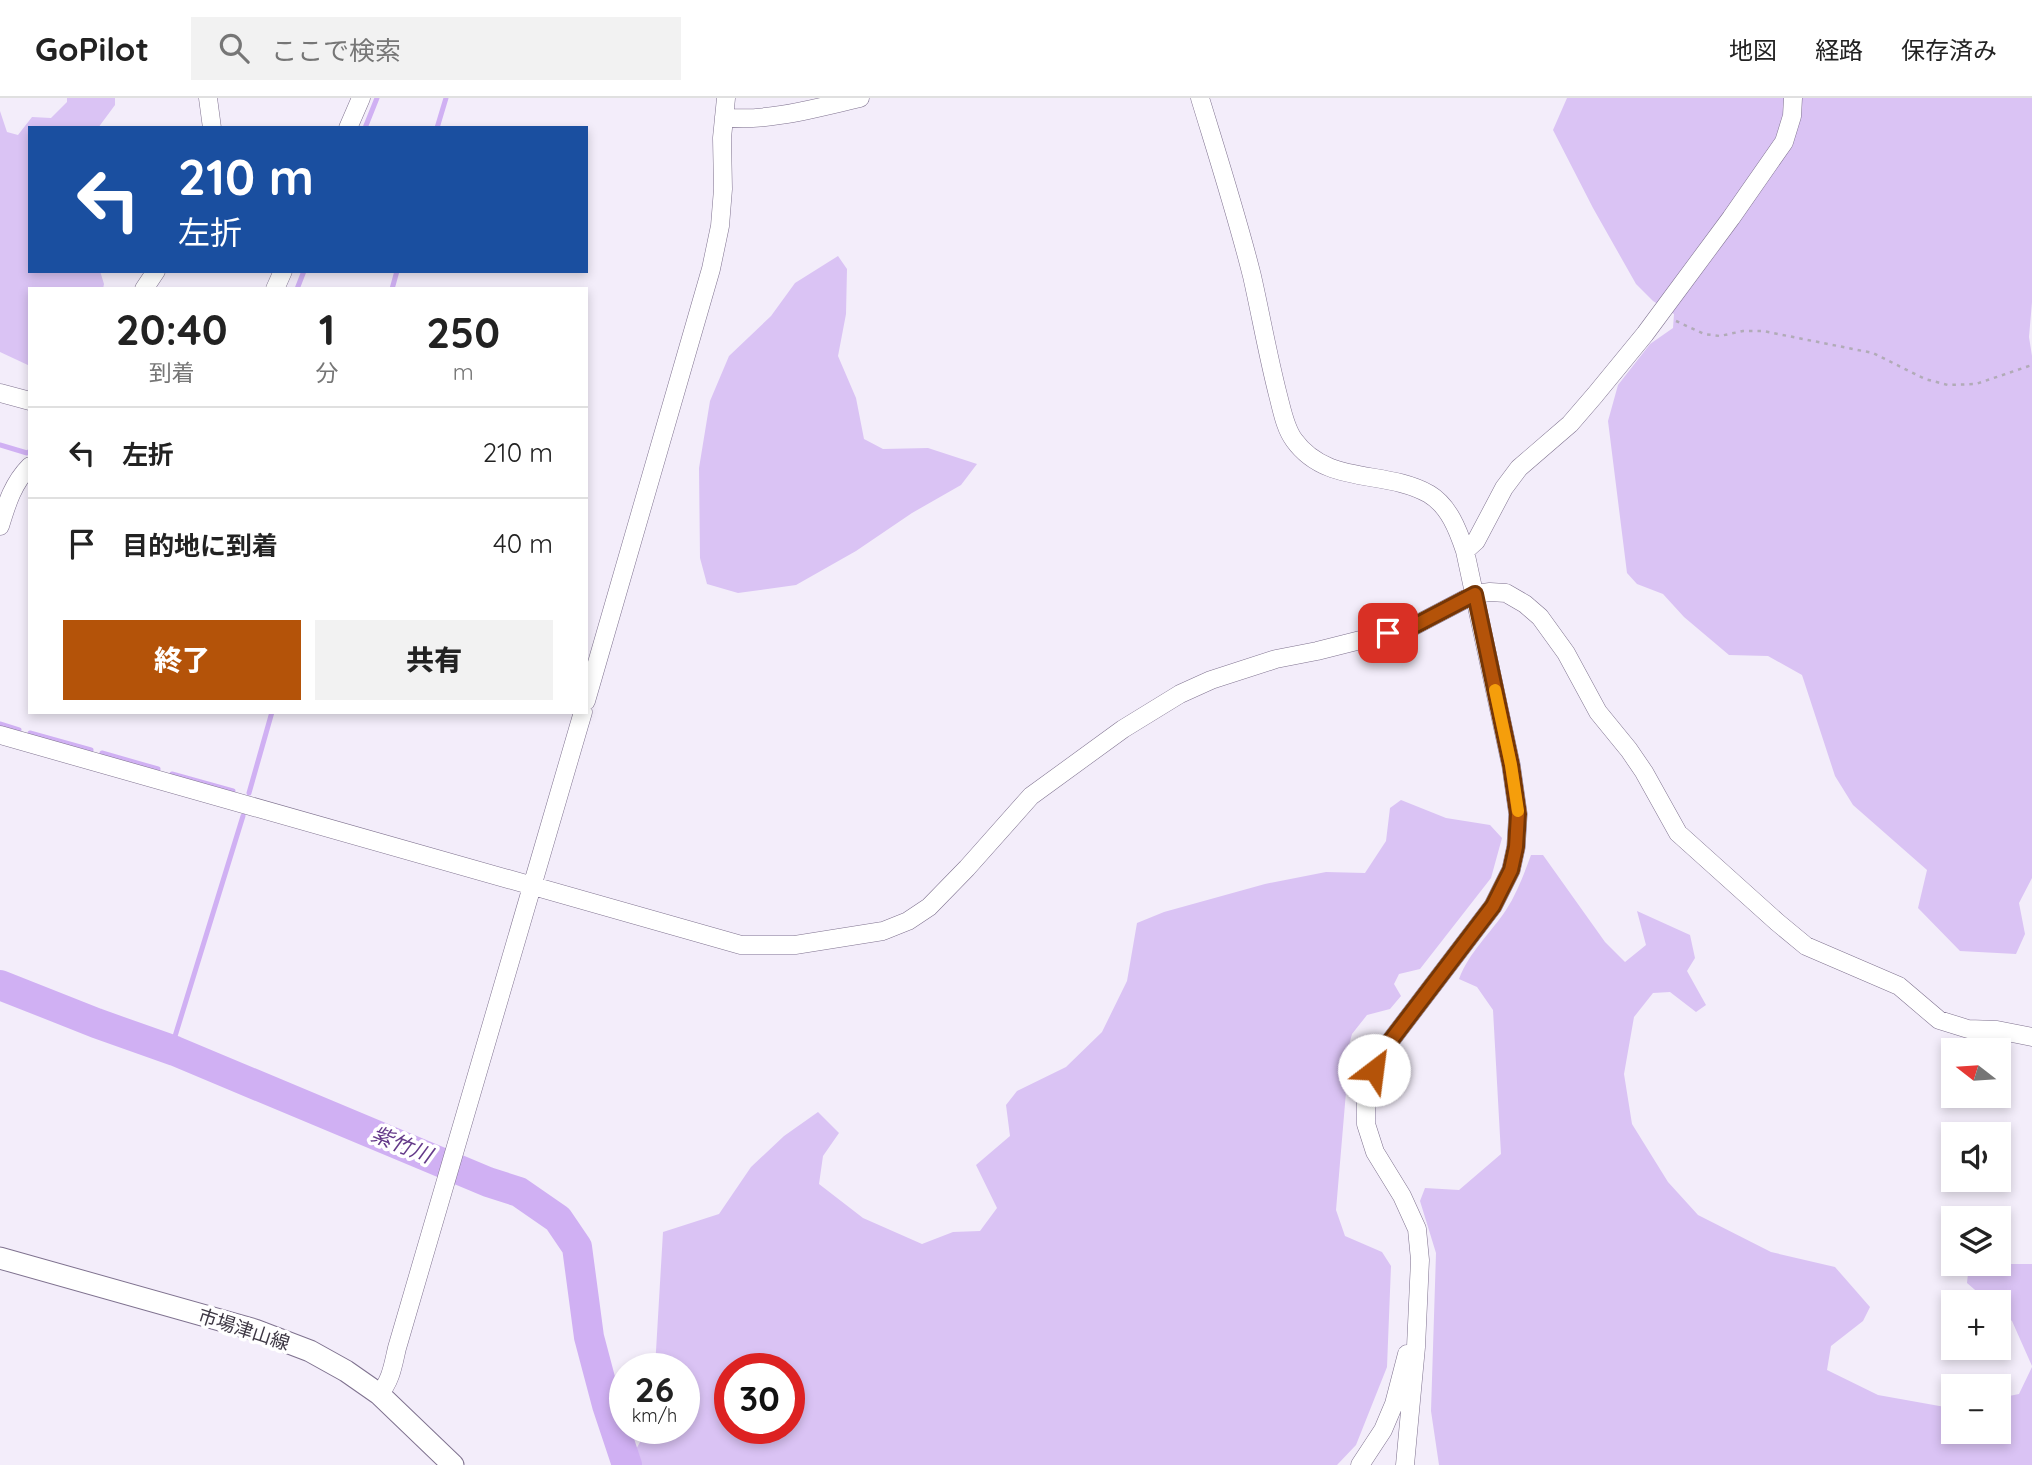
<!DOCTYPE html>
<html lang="ja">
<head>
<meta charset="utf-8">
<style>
  :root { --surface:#fff; --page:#f2f2f2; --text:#222; --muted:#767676; --line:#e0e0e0; --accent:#b45309 }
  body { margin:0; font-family:Quicksand,"Noto Sans JP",sans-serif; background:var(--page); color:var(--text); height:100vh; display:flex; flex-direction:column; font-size:26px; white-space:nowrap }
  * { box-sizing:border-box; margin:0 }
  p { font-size:23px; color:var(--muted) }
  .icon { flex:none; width:38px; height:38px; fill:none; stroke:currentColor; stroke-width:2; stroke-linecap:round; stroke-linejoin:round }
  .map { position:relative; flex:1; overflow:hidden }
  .panel { position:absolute; left:28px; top:189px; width:560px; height:427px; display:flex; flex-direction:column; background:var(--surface); border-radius:0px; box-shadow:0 4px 10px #0003 }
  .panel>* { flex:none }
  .banner { position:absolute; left:28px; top:28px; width:560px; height:147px; border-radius:0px; box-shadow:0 4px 10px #0003; background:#1a4fa0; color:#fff; overflow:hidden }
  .needle { width:46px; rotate:287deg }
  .controls { position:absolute; left:1941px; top:940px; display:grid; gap:14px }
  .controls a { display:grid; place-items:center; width:70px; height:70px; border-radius:0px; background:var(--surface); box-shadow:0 4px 10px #0003; font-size:35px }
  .speed { position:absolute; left:609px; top:1255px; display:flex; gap:14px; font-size:35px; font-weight:700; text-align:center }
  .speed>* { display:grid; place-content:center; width:91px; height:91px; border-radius:50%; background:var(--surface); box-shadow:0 4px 10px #0003; line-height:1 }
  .speed small { font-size:18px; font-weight:400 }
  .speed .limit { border:10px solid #d22; background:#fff; color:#111 }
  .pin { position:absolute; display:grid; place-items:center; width:60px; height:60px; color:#fff; margin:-30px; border-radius:14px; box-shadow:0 4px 10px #0006 }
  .me { position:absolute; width:77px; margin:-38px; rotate:30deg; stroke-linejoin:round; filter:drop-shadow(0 0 5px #0008) }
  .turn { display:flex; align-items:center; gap:24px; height:147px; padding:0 35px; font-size:32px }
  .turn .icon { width:91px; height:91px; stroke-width:2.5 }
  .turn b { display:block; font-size:49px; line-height:60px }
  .eta { display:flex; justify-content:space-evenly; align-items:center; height:119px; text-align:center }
  .eta b { font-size:42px; font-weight:800; line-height:49px }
  .action { display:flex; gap:14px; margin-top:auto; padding:14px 35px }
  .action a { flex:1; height:80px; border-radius:0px; background:var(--accent); color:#fff; font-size:28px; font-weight:800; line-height:80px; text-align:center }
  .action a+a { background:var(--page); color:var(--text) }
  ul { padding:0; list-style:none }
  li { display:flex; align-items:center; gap:21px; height:91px; padding:0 35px; border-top:2px solid var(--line) }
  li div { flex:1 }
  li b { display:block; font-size:26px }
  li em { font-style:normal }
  header { display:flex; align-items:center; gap:42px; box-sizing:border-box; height:98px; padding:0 35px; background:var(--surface); border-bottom:2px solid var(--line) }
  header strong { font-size:33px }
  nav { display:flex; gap:38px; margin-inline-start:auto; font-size:24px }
  .search { width:490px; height:63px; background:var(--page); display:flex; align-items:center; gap:18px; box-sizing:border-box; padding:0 24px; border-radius:0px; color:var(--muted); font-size:26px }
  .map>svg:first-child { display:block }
</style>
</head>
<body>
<header>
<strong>GoPilot</strong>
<div class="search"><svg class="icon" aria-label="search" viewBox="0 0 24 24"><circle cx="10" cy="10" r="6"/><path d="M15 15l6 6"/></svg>ここで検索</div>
<nav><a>地図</a><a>経路</a><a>保存済み</a></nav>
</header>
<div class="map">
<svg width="2032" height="1367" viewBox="0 0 2032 1367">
  <rect width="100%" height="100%" fill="#f3edfa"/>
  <path fill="#dac3f4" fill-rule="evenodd" d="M67,0H115V7L98,30H30V173H100L104,186L103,191H30V268L0,254V13L7,34L18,37L32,19L51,20L67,4Z
    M1567,0H2032V204L2029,239L2032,258V780L2019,805L2025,836L2016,856L1960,853L1918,810L1927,772L1853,707L1835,678L1802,577L1768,558L1729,557L1684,519L1663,496L1637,486L1627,475L1608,323L1618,287L1650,246L1673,230L1674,216L1653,203L1636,186L1593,110L1553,32Z
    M838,158L847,171L846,216L838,258L856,300L864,341L883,351L928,350L977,366L961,387L912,415L856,453L796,487L738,495L707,486L700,460L699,370L710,303L729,258L771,218L795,185Z
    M1401,702L1446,720L1490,727L1502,740L1491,780L1420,871L1399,876L1394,886L1401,898L1390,911L1367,917L1352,936L1343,969L1346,994L1336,1112L1345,1138L1382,1154L1391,1168L1387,1269L1356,1347L1337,1367H638L635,1353L648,1330H684V1270H655L663,1134L719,1116L751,1069L784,1038L818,1014L839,1035L823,1058L819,1086L863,1120L922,1146L953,1134L980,1133L997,1110L976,1067L1010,1038L1006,1007L1017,993L1066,969L1102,934L1127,883L1137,825L1164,814L1265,786L1326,774L1365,775L1386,743L1390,710ZM730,1270H789V1330H730Z
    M1531,757H1543L1605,844L1625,864L1646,847L1637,813L1690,837L1695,860L1687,873L1706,907L1696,914L1670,894L1653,895L1634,919L1624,976L1632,1026L1668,1084L1698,1117L1771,1154L1835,1169L1870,1209L1863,1223L1831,1248L1827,1272L1878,1297L1945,1309L1953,1308V1334H1998L1999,1300L2019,1296L2032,1269V1367H1439L1431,1313L1436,1155L1420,1103L1425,1090L1459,1092L1501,1056L1493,912L1477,889L1459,881C1469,854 1490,836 1506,812C1517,795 1524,776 1531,757Z
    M1969,1166H2032V1268L2012,1223L1999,1212L1998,1204H1989L1967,1185Z"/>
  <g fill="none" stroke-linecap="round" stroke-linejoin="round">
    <path stroke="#d0b0f3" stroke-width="5" d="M365,30L377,0
      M437,30L446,0
      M297,191L304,173
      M392,191L397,173
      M0,347L27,355L30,353
      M0,626L19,632
      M30,635L91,652
      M102,655L158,671
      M172,676L233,693
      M249,695L272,614
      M172,948L243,718"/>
    <path stroke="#d0b0f3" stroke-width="30" d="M0,887L96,925L175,953L488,1084L519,1094L558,1121L577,1149L589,1239L607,1307L627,1367"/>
    <defs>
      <path id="minor" d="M208,0L212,30
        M1200,0C1218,59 1237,118 1252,178C1261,218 1268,258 1278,297C1282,312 1285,330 1294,342C1327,388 1385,371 1429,396C1449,408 1458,432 1465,453L1511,667L1518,716L1516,749L1511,772L1493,808L1382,954L1366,990V1026L1375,1054L1402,1098L1417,1131L1420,1162L1416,1249L1405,1367
        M724,19C764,25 820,9 860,0
        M348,30L361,0
        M144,191L156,173
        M275,191L283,173
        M0,295L30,303
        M0,428C7,405 13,385 30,368
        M1465,453L1476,443L1504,390L1519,370L1570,326L1595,297L1645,236L1731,120L1784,44L1792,18L1793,0
        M586,603L711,171L720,128L723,91L722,40L726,0
        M0,637L741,847H795L883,833L908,823L929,809L967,770L1031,698L1123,631L1180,596L1211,582L1276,561L1317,553L1412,529L1475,496L1490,494L1506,495L1525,506L1540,519L1566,555L1598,614L1629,652L1644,674L1678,735L1777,824L1806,848L1899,888L1939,922L1968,931L1997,932L2032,939
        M379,1296C391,1283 393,1267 397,1250L583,614
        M1360,1367L1383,1332L1394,1306L1407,1256"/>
      <path id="major" d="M0,1160L255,1232L310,1253L346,1273L379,1296L453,1367"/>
    </defs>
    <use href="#minor" stroke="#7f728f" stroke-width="19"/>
    <use href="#major" stroke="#7f728f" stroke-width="23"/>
    <path stroke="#b1abb7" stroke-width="2.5" stroke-dasharray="3.5 5" stroke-linecap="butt" d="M1676,223L1704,236L1720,238L1743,233H1763L1873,255L1925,281L1948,287L1976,286L2032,267"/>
    <use href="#minor" stroke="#fff" stroke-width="18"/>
    <use href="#major" stroke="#fff" stroke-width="21"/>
  </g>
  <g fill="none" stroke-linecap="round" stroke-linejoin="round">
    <defs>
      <path id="route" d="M1374,972L1382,954L1493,808L1511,772L1516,749L1518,716L1511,667L1475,496L1412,529L1388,535"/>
    </defs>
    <use href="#route" stroke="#753606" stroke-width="18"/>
    <use href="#route" stroke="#b45309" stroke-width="12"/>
    <path stroke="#f59e0b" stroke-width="12" d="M1495,592L1511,667L1518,713"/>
  </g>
  <g text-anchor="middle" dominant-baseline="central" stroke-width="7" stroke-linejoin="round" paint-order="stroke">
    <g font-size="19" fill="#3e3844" stroke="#fff">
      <text transform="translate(244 1231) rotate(18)">市場津山線</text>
    </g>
    <g font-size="21" font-style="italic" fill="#643a89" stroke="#fff">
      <text transform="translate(402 1046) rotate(22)">紫竹川</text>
    </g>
  </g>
</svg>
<div class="controls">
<a><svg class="needle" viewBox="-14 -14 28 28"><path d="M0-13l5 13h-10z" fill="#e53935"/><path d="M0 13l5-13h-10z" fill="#767676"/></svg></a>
<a><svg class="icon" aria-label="sound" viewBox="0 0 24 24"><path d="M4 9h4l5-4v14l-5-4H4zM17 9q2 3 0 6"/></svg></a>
<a><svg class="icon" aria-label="layers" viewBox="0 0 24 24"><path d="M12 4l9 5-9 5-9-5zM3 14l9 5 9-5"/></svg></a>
<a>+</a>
<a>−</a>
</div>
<div class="speed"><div>26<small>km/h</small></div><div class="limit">30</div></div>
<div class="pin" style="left:1388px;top:535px;background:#d93025"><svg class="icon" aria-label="arrive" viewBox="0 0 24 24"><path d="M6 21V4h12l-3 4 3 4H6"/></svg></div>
<svg class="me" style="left:1374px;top:972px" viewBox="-20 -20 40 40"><circle r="19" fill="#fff"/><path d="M0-13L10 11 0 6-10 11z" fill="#b45309"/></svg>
<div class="banner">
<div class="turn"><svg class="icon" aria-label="left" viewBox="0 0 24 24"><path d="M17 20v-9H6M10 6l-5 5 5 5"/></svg><div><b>210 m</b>左折</div></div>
</div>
<section class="panel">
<div class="eta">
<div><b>20:40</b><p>到着</p></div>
<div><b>1</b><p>分</p></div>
<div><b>250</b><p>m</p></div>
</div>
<ul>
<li><svg class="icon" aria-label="left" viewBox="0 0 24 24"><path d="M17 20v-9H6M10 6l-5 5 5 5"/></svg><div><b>左折</b></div><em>210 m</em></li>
<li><svg class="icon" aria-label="arrive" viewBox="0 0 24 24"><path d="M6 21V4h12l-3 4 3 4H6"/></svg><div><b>目的地に到着</b></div><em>40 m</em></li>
</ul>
<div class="action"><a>終了</a><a>共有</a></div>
</section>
</div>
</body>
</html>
